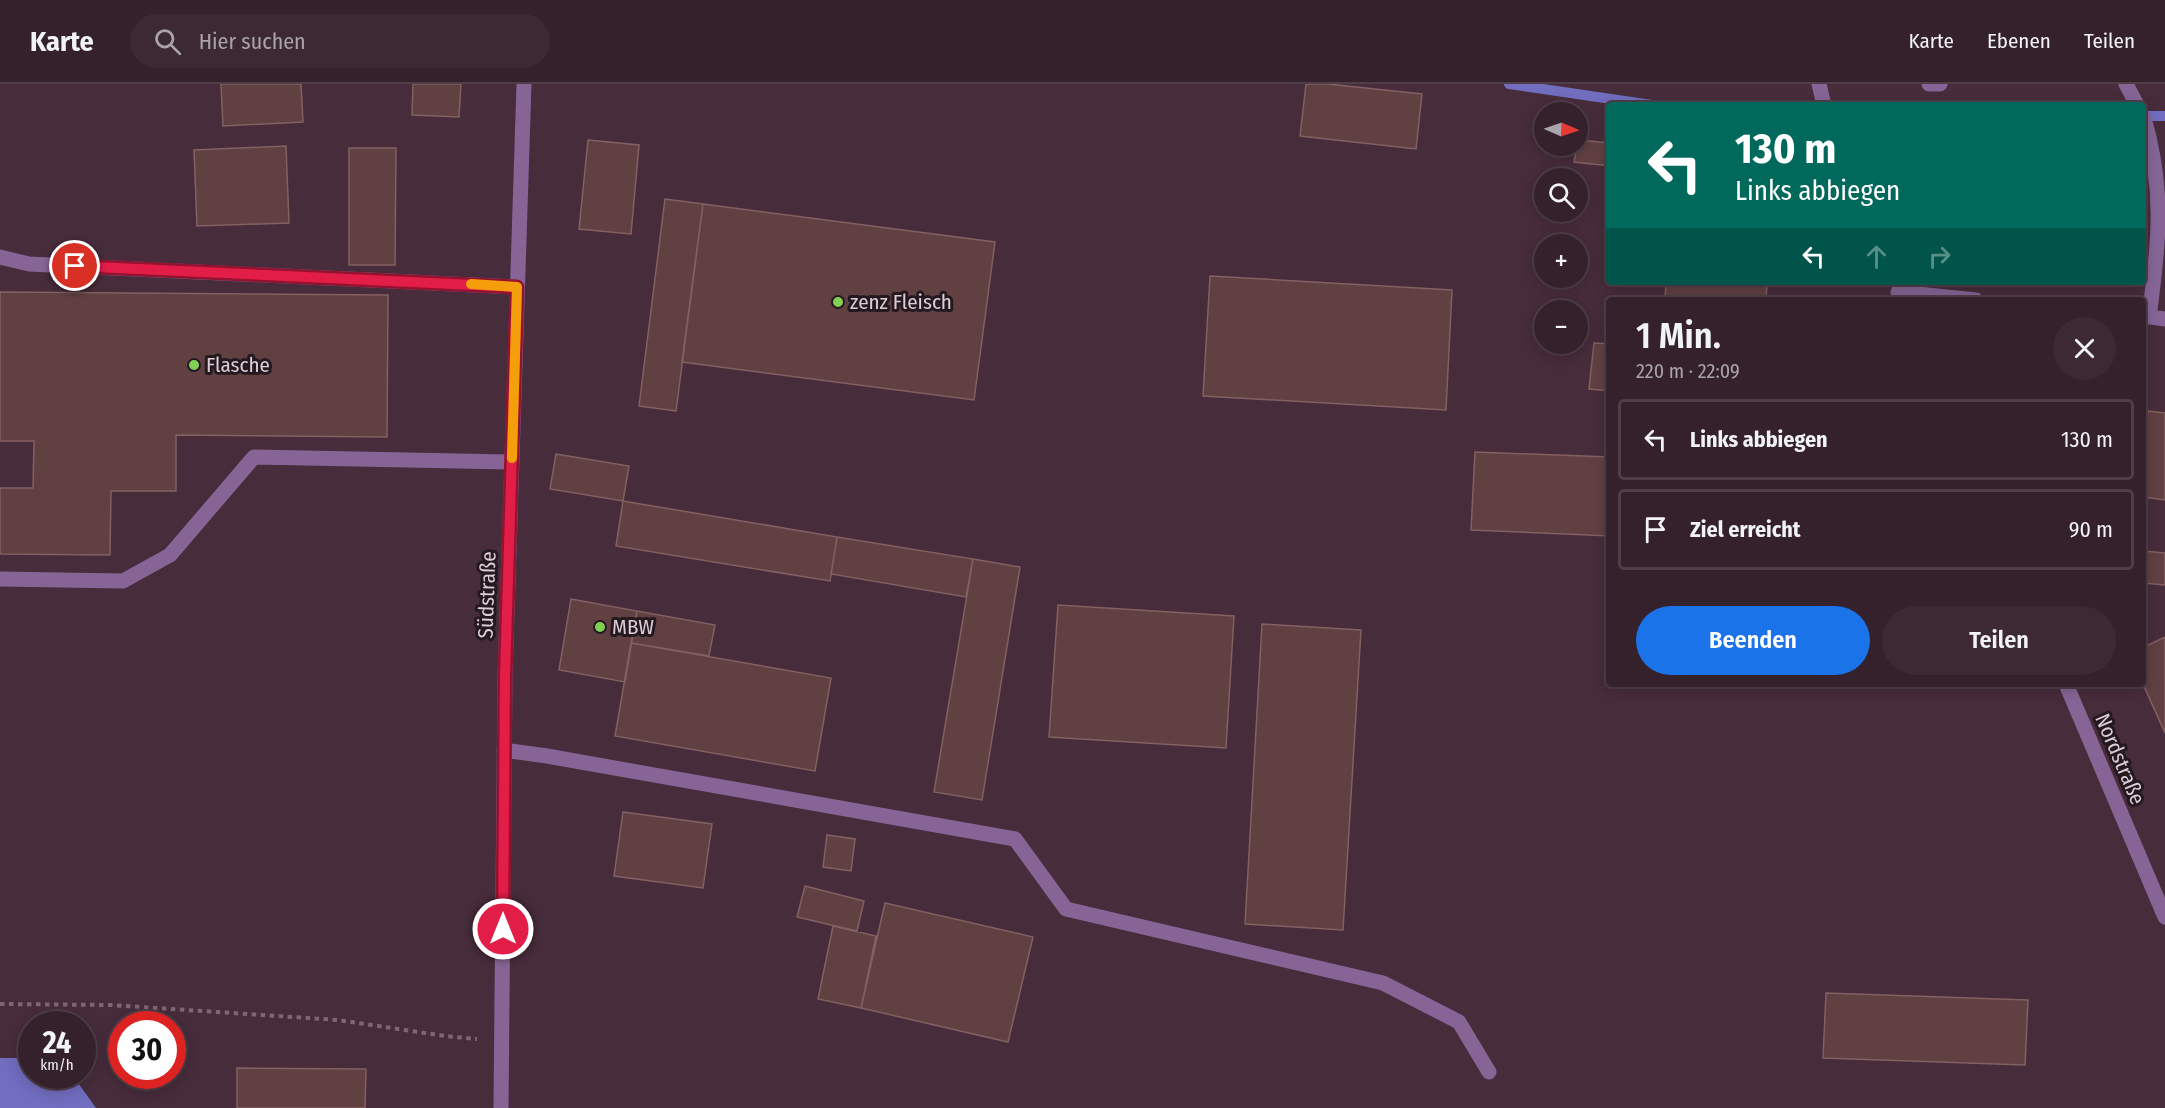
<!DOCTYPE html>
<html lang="de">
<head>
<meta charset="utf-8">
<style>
  :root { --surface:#35212c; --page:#3d2934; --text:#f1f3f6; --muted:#aaa3a9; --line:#4f3e48; --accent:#1a73e8 }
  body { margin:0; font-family:"Fira Sans Condensed",sans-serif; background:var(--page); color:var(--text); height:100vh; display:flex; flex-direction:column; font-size:22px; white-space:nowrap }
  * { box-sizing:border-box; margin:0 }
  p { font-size:20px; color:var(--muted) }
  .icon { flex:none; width:33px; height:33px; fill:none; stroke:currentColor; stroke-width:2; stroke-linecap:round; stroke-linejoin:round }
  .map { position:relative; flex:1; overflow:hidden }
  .panel { position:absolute; left:1606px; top:213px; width:540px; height:390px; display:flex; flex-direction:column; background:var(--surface); border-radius:6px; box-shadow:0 3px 15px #0003,0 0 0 2px var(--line) }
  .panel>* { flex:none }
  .top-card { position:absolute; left:1606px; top:18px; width:540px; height:183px; border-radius:6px; box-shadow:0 3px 15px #0003,0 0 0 2px var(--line); background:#00695c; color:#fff; overflow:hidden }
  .needle { width:39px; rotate:92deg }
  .controls { position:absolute; left:1534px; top:18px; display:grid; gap:12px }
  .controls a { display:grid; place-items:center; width:54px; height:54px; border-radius:50%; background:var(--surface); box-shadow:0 3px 15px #0003,0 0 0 2px var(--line); font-size:30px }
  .speed { position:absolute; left:18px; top:927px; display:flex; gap:12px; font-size:30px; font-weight:700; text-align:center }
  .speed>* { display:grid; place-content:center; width:78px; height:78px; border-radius:50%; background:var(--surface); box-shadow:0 3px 15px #0003,0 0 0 2px var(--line); line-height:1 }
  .speed small { font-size:15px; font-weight:400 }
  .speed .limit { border:9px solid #d22; background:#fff; color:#111 }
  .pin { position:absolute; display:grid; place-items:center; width:51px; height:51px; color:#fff; margin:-26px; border:3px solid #fff; border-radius:50%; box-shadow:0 2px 6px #0007 }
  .me { position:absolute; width:66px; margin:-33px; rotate:0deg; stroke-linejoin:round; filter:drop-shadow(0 0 4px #0008) }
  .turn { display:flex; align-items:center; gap:21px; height:126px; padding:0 30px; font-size:27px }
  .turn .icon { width:78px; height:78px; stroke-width:2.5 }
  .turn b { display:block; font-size:42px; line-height:51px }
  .lanes { display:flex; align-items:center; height:57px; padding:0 30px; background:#0003; justify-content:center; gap:30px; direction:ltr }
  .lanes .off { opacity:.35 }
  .round { display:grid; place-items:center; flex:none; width:63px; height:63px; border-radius:32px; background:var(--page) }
  .headline { display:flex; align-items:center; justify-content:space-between; height:102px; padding:0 30px }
  h1 { font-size:36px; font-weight:600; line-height:45px }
  .cta { display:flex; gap:12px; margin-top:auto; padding:12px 30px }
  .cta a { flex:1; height:69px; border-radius:36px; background:var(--accent); color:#fff; font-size:24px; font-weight:600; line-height:69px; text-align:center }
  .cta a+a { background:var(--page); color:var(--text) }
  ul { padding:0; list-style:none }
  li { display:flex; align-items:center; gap:18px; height:81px; margin:0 12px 9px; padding:0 18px; border:3px solid var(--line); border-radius:6px }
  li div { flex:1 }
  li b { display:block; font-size:22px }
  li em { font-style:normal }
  header { display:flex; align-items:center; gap:36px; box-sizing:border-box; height:84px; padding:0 30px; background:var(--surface); border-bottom:2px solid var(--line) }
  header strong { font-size:28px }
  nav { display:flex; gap:33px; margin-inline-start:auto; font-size:21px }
  .search { width:420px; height:54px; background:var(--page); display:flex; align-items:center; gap:15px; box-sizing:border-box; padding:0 21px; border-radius:33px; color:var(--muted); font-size:22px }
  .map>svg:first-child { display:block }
</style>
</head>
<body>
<header>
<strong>Karte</strong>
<div class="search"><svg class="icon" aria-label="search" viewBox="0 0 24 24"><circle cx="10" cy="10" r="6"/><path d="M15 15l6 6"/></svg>Hier suchen</div>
<nav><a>Karte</a><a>Ebenen</a><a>Teilen</a></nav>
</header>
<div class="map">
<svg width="2165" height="1024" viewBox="0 0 2165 1024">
  <rect width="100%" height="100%" fill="#472c3b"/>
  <path fill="#716dbf" d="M0,974H31L32,992H73L96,1024H0Z"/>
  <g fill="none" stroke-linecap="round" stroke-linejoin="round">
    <path stroke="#716dbf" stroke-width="10" d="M1509,0L1652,21
      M2144,32H2165"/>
  </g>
  <path fill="#614042" stroke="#836062" stroke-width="1.5" d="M221,0H301L303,38L223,42Z
    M413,0H461L459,33L412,31Z
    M1306,0H1328L1422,10L1416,65L1300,52Z
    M588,56L639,61L631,150L579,145Z
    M1578,56L1610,59V82L1574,78Z
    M286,62L289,139L197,142L194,66Z
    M349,64H396L395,181H349Z
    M665,115L703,120L676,327L639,322Z
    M703,120L995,158L974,316L682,278Z
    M1210,192L1452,206L1446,326L1203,312Z
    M1666,198H1767L1766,216H1665Z
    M0,208L388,211L387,353L176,351V407H111L110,471L0,470V404H33L34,357H0Z
    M1594,259L1610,260V307L1589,305Z
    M2148,327L2165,329V416L2144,413V361Z
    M1475,368L1610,373V452L1471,446Z
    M556,370L629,382L623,417L550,405Z
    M623,417L837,453L830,497L616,462Z
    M837,453L973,475L966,513L831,490Z
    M2144,467L2165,469V501L2144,499Z
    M973,475L1020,483L982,716L934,708Z
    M571,515L637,527L625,598L559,586Z
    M1058,521L1234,532L1226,664L1049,653Z
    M637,527L715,541L709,572L631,559Z
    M1262,540L1361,546L1343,846L1245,840Z
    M2165,553V649L2143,600L2144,563Z
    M631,559L831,594L815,687L615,652Z
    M623,728L712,740L703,804L614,792Z
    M827,751L855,755L851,787L823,783Z
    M805,802L864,817L857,847L797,833Z
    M885,819L1033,853L1008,958L861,924Z
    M833,842L876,852L861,924L818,915Z
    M1826,909L2028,916L2025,981L1823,974Z
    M237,984L366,985L365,1024H237Z"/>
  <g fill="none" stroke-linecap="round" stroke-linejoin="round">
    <path stroke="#7e6773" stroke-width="4" stroke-dasharray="4.5 4.5" stroke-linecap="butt" d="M0,920L111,921L338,936L445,952L477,955"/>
    <path stroke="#866596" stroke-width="15" d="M1819,0L1824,21
      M1929,0H1940
      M2126,0L2137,21
      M2144,34C2165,107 2159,159 2149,233
      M0,173L29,180L517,203
      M1898,208L1976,216
      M2144,232L2165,235
      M0,495L123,497L170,471L254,373L511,378
      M2066,600L2165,833
      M504,666L547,672L1015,755L1066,825L1383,899L1459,938L1489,988
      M501,1024L505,592L524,0"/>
  </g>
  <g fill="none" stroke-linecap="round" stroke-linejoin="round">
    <defs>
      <path id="route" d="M75,182L517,203L505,592L503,845"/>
    </defs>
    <use href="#route" stroke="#92132f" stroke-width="15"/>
    <use href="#route" stroke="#e11d48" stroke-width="10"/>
    <path stroke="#f59e0b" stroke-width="10" d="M471,200L517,203L512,374"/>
  </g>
  <g fill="#7fd052" stroke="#251920" stroke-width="2">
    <circle cx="838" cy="218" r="6"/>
    <circle cx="194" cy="281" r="6"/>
    <circle cx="600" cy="543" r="6"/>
  </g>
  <g text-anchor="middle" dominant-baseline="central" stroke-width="6" stroke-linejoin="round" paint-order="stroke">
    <g font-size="21" fill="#decdd6" stroke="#251920" text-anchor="start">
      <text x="850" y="218">zenz Fleisch</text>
      <text x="206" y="281">Flasche</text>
      <text x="612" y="543">MBW</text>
    </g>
    <g font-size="21" fill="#decdd6" stroke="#251920">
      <text transform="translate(487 511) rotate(-88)">Südstraße</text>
      <text transform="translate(2120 675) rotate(67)">Nordstraße</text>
    </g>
  </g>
</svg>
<div class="controls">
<a><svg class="needle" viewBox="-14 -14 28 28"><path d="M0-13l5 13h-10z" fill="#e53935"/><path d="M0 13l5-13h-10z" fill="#aaa3a9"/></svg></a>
<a><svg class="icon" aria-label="search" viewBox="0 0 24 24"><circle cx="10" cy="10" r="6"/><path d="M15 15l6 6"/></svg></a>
<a>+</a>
<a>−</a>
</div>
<div class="speed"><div>24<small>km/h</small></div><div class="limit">30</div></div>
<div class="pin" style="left:75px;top:182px;background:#d93025"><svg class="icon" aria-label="arrive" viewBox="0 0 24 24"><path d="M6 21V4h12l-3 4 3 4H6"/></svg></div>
<svg class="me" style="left:503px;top:845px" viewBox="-20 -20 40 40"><circle r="17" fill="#e11d48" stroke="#fff" stroke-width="3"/><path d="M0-11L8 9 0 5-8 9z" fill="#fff"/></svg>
<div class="top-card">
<div class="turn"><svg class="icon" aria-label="left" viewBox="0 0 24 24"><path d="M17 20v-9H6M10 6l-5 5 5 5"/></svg><div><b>130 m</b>Links abbiegen</div></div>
<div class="lanes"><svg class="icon" aria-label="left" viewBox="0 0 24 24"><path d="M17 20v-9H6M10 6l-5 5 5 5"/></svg><svg class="icon off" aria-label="ahead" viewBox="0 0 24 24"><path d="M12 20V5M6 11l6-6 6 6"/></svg><svg class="icon off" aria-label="right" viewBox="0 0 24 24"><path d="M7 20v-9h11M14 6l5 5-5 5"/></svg></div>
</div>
<section class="panel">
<div class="headline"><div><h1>1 Min.</h1><p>220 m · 22:09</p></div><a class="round"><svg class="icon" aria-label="close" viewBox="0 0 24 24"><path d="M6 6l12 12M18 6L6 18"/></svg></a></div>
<ul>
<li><svg class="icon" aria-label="left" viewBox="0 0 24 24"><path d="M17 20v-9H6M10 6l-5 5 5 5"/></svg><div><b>Links abbiegen</b></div><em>130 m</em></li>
<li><svg class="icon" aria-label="arrive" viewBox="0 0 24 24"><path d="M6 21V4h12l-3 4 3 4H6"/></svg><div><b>Ziel erreicht</b></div><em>90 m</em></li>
</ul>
<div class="cta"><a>Beenden</a><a>Teilen</a></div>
</section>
</div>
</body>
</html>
